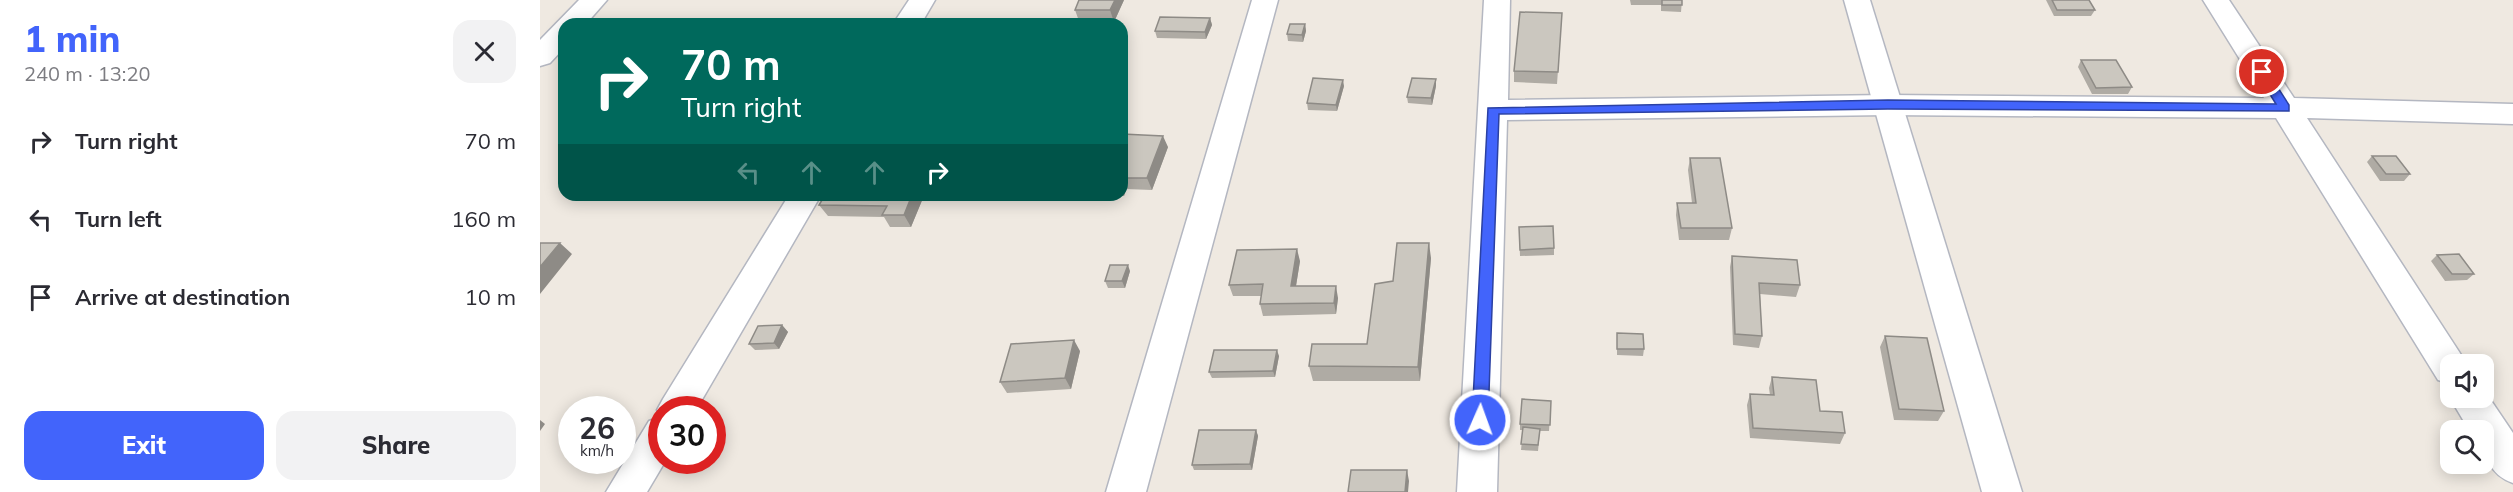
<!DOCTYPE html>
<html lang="en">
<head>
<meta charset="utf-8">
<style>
  :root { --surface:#fff; --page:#f2f2f3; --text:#2b2b33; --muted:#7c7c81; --accent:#4264fb }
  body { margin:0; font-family:Mulish,sans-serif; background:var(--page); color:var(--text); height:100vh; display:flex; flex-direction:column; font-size:22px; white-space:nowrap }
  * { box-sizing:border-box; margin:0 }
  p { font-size:20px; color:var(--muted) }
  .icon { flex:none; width:33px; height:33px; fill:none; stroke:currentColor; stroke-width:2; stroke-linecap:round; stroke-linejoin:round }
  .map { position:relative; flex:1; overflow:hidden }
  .side { display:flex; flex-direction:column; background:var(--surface); width:540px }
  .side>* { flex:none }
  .guide { position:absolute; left:18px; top:18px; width:570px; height:183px; border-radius:18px; box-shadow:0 3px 15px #0003; background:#00695c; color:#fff; overflow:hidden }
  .tools { position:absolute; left:1900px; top:354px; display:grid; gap:12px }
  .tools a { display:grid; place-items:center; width:54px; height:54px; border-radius:12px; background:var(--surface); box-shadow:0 3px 15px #0003; font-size:30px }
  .speed { position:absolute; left:18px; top:396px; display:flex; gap:12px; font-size:30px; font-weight:700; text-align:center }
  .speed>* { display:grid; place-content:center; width:78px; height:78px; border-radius:50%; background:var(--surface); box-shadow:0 3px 15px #0003; line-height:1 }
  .speed small { font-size:15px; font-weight:400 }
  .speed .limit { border:9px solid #d22; background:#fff; color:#111 }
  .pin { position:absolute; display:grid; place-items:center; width:51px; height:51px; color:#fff; margin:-26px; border:3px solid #fff; border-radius:50%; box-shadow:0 2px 6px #0007 }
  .me { position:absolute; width:66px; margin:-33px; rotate:2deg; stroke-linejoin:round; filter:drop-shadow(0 0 4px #0008) }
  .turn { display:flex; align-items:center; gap:21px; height:126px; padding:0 24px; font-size:27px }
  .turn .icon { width:78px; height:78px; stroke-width:2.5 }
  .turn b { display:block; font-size:42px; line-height:51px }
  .lanes { display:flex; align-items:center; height:57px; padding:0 24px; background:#0003; justify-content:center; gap:30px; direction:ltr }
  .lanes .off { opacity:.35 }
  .round { display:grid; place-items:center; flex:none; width:63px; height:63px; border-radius:18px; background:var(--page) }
  .summary { display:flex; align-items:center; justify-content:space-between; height:102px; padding:0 24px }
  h1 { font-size:36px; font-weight:800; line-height:45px; color:var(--accent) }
  .primary-button { display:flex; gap:12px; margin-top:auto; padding:12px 24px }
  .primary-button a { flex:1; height:69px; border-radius:18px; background:var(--accent); color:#fff; font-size:24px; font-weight:800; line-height:69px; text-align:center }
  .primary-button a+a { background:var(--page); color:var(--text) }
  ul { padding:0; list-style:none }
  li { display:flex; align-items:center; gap:18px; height:78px; padding:0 24px }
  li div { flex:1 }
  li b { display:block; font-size:22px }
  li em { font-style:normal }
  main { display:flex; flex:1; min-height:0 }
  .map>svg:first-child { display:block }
</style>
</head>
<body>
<main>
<section class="side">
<div class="summary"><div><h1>1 min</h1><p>240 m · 13:20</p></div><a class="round"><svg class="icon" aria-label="close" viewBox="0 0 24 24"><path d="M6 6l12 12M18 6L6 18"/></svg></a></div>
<ul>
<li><svg class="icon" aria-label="right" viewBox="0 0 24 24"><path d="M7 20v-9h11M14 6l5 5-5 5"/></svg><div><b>Turn right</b></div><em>70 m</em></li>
<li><svg class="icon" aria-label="left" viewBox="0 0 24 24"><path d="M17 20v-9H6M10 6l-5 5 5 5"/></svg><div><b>Turn left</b></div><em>160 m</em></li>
<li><svg class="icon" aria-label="arrive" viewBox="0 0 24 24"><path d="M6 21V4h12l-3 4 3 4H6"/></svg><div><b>Arrive at destination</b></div><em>10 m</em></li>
</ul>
<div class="primary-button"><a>Exit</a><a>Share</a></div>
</section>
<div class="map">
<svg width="1973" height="492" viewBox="0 0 1973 492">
  <rect width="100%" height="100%" fill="#efe9e1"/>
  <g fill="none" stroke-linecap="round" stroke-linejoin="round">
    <defs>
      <path id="street" d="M39,0H67L46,24H24V48L10,63L0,66V40Z
        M369,0H395L381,24H353Z
        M712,0H738L606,492H566Z
        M944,0H970L968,100L1348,95L1724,98L1663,0H1689L1754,98L1973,104V124L1767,118L1927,364H1911V384L1898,380L1736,118L1348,115L967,120L957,492H917Z
        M249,195H281L156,410H122V460H126L107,492H66L109,421L121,417L117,410L123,399Z
        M1944,390L1973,433V483C1948,474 1944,455 1944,430H1929L1910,398H1944Z"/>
      <path id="secondary" d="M1304,0H1330L1482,492H1442Z"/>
    </defs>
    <use href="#street" stroke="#b4b7c1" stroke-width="3"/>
    <use href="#secondary" stroke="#b4b7c1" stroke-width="3"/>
    <use href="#street" fill="#fff" fill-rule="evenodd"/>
    <use href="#secondary" fill="#fff" fill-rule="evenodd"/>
  </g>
  <path fill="#afaba4" d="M584,0L574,22L539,21L535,10Z
    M1090,0H1142L1141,12L1121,11V5H1091Z
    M1506,0H1549L1555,10L1551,16H1514Z
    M1022,13L1017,84L974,82V71Z
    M670,18L672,25L666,39L617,38L615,31Z
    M765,24L766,31L763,42L748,41L747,34Z
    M1541,60L1592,87L1588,94H1552L1538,67Z
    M804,86L797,111L768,110L767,103Z
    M896,86L892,105L868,103L867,97Z
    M582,134L628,147L612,190L586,189L584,196L544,195H582Z
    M1832,156L1870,174L1864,181H1840L1827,162Z
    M1150,158L1192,228L1189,240H1139L1136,215L1137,203H1152L1148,170Z
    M285,195H381L383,198L371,227H350L344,217L288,216L279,205Z
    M979,227L1014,248V255L980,256Z
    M1897,255L1934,274L1927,280L1905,281L1891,261Z
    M1192,256L1260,285L1256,297L1220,294L1222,336L1219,348L1193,345L1190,267Z
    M891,258L880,381H773L769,366L827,344L853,281Z
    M760,261L756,286L798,298L796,314L723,316L720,304L721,296H693L689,285Z
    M590,271L585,288H568L565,281Z
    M242,325L248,332L239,349L215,350L209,344Z
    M1077,333L1104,349L1103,356L1077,355Z
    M1345,336L1404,411L1398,421L1354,420L1340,347Z
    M540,351L531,389L467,393L460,382Z
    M739,356L735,377L672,378L669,372Z
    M1232,377L1280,411L1305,433L1300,444L1210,438L1207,405L1210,394L1230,395L1229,388Z
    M1011,401L1009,431H1000L998,451L981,450L983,430H980V424Z
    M716,430L718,436L712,470H654L652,465Z"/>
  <path fill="#8e8b86" d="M575,0H584L574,22L570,10Z
    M670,18L672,25L666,39L665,32Z
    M765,24L766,31L763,42L762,35Z
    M896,79V86L892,105L891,98Z
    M803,80L804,86L797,111L796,105Z
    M623,136L628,147L612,190L607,178Z
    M582,179L586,189L584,196L582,192Z
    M372,195H381L383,198L371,227L364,215Z
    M20,243L32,254L0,294V267Z
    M889,243L891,258L880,381L878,367Z
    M757,249L760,261L754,298L751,286Z
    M588,265L590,271L585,288L582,281Z
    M796,286L798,298L796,314L794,303Z
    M242,325L248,332L239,349L234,343Z
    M534,340L540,351L531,389L525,378Z
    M737,350L739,356L735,377L733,371Z
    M0,420L5,424L0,431Z
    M716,430L718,436L712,470L710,464Z
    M867,470L869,481L868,492H865Z"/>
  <path fill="#cbc7bf" stroke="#8e8b86" stroke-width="1.5" d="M539,0H575L570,10H535Z
    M1122,0H1142V5H1122Z
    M1512,0H1549L1555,10H1517Z
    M980,12L1022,13L1018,72L974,71Z
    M620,17L670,18L665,32L615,31Z
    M750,24H765L762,35L747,34Z
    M1541,60H1576L1592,87L1556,88Z
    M773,78L803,80L796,105L767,103Z
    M872,78L896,79L891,98L867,97Z
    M582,134L623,136L607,178H582Z
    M1832,156H1856L1870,174H1846Z
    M1150,158H1180L1192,228H1141L1137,203H1156Z
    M285,195H372L364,215H342L347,206L279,205Z
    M1013,226L1014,248L980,250L979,227Z
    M0,243H20L0,267Z
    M857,243H889L878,367L769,366L772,344H827L835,284L853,281Z
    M757,249L751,286H796L794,303L720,304L723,284L689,285L697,250Z
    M1919,254L1934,274H1912L1897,255Z
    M1192,256L1257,260L1260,285L1219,283L1222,336L1195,334Z
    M570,265H588L582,281H565Z
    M242,325L234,343L209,344L218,326Z
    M1077,333L1103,334L1104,349H1077Z
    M1345,336L1387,338L1404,411L1359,409Z
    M534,340L525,378L460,382L471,344Z
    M674,350H737L733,371L669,372Z
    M1232,377L1276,380L1280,411L1302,412L1305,433L1213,428L1210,394L1234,395Z
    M982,399L1011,401L1010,425L980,424Z
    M983,427L1000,429L998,445L981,444Z
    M659,430H716L710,464L652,465Z
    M811,470H867L865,492H808Z"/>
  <path fill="#4264fb" stroke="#2b41a3" stroke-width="1.5" d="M1722,68L1726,69L1749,105V111L1348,109L959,114L948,420L946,425L940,427L935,425L932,420L948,108L1348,100L1736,104L1716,72Z"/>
</svg>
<div class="tools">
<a><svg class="icon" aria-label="sound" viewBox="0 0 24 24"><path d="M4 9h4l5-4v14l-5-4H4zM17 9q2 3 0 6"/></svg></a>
<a><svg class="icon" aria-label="search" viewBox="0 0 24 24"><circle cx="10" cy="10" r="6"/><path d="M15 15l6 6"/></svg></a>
</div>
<div class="speed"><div>26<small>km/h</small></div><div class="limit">30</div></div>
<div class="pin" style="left:1722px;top:72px;background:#d93025"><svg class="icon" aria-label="arrive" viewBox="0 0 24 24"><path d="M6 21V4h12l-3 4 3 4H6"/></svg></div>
<svg class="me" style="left:940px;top:420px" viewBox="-20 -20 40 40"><circle r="17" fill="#4264fb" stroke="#fff" stroke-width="3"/><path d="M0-11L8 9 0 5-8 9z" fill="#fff"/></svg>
<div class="guide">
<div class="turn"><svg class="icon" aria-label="right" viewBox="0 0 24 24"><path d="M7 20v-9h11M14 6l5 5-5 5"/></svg><div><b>70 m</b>Turn right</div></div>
<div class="lanes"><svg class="icon off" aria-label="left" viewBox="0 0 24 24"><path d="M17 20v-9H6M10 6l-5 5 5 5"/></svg><svg class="icon off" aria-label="ahead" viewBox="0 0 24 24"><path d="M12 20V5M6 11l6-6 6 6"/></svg><svg class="icon off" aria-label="ahead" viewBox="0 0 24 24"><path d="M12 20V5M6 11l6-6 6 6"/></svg><svg class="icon" aria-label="right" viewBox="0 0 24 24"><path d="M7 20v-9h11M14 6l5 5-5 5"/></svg></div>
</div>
</div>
</main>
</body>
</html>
